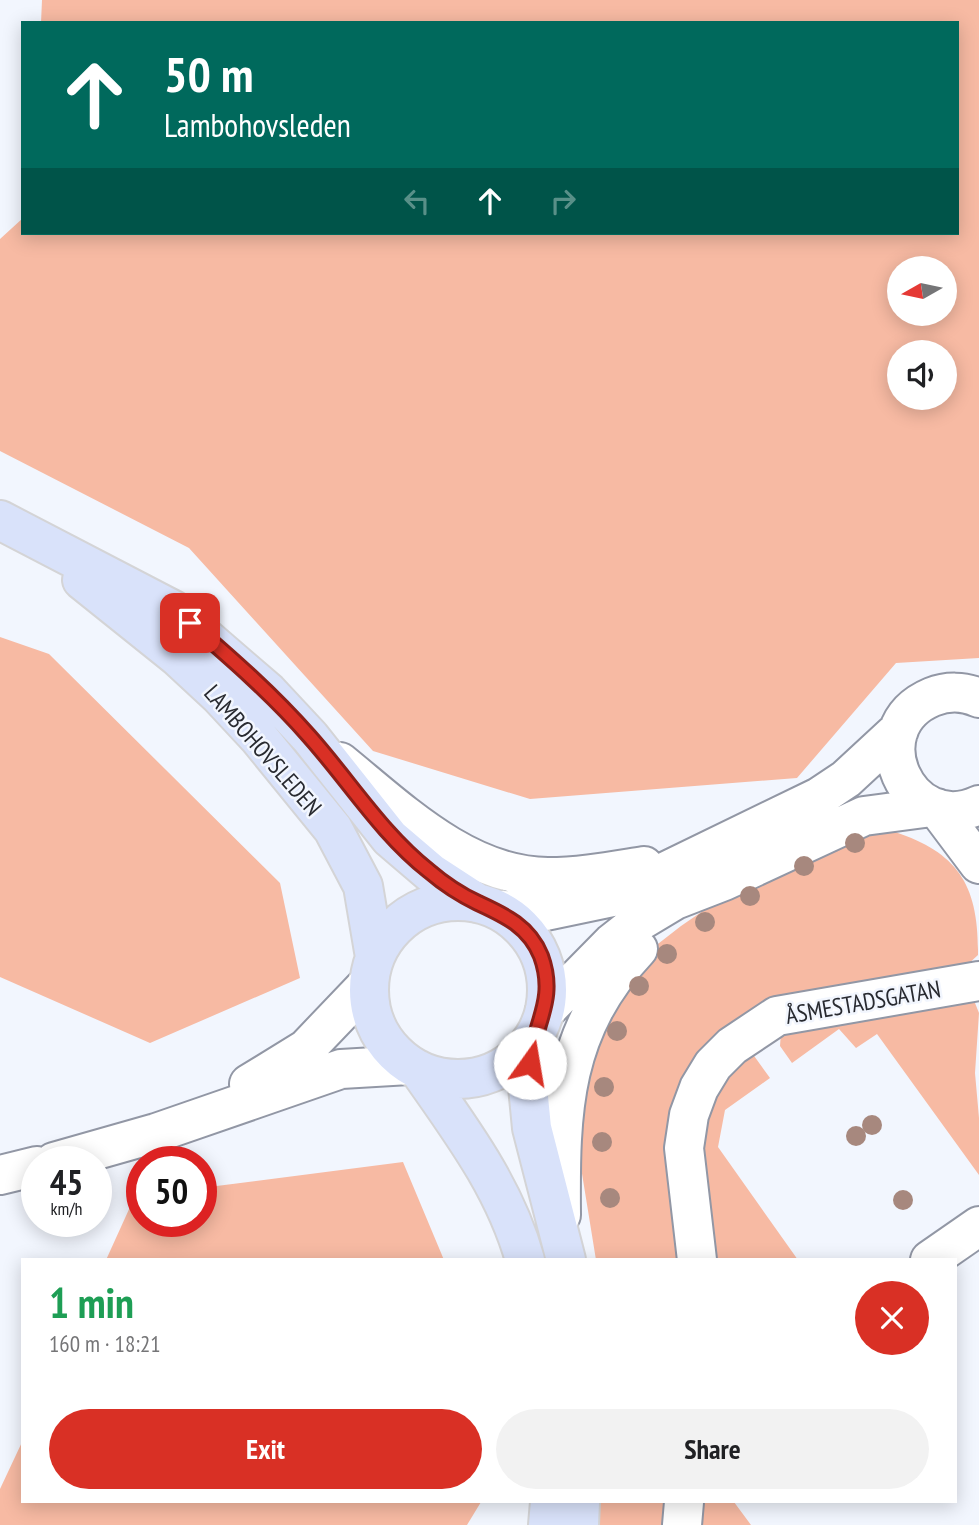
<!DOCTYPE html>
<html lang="en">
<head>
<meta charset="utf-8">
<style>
  :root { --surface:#fff; --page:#f2f2f2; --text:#202124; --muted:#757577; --accent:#d93025 }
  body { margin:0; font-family:"PT Sans Narrow",sans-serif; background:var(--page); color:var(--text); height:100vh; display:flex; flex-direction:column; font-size:26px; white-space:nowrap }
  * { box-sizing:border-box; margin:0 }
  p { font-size:23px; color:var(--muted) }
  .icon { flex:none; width:38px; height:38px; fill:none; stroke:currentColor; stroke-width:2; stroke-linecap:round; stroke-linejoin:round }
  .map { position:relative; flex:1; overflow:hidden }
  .side { position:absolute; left:21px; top:1258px; width:936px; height:245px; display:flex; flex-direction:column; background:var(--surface); border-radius:0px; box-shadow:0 4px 18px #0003 }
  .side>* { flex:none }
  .banner { position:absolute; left:21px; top:21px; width:938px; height:214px; border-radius:0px; box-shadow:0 4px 18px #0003; background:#00695c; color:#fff; overflow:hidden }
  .needle { width:46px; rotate:261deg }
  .fabs { position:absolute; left:887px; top:256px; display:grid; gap:14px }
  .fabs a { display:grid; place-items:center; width:70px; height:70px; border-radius:50%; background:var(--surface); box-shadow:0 4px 18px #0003; font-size:35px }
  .speed { position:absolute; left:21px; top:1146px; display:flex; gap:14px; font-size:35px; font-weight:700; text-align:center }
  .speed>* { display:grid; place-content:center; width:91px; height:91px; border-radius:50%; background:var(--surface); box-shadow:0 4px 18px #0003; line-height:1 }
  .speed small { font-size:18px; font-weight:400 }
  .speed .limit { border:10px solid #d22; background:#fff; color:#111 }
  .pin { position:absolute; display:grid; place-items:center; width:60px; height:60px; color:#fff; margin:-30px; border-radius:14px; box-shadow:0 4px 10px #0006 }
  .me { position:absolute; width:77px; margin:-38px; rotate:13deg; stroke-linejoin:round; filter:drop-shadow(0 0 5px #0008) }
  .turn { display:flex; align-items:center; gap:24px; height:147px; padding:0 28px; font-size:32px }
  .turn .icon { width:91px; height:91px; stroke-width:2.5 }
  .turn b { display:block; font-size:49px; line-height:60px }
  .lanes { display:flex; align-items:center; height:66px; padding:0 28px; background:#0003; justify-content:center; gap:35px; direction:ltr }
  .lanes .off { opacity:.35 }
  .round { display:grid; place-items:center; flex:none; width:74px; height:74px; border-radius:37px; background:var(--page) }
  .headline { display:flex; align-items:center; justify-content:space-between; height:119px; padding:0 28px }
  h1 { font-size:42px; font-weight:700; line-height:52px; color:#1e9e55 }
  .primary-button { display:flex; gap:14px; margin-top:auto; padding:14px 28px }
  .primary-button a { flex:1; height:80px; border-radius:42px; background:var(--accent); color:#fff; font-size:28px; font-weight:700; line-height:80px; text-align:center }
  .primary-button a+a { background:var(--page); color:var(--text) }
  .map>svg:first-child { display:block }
</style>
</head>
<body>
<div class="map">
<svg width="979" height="1525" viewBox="0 0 979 1525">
  <rect width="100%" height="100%" fill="#f2f6fe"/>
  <path fill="#f7baa3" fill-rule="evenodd" d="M42,0H979V658L896,663L797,778L530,799L373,751L189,548L0,451V239L23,218V233H957V23H41ZM900,268H945V313H900ZM900,352H945V397H900Z
    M0,637L49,654L280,883L300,978L150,1043L0,977Z
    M895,832C958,853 979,885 978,955L966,966L760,1006L736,1020L712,1045L683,1260H596L578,1149L592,1040L654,947L681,926L713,904L868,833Z
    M969,999L975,1003L979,1013L975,1073L979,1118V1175L877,1034L856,1048L839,1029L792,1063L780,1046L781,1032Z
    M752,1053L770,1078L725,1110L718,1147L798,1260H711L699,1138L721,1078Z
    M403,1162L444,1260H106L135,1196L142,1195V1222H201V1188Z
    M23,1440V1502H481L467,1525H0V1489Z
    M594,1502H669L667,1525H592Z
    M698,1502H734L751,1525H696Z"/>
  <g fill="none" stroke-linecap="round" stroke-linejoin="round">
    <defs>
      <path id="minor" d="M979,698C964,691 947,691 932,697C858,728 908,838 979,805
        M340,762C399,810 467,877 548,877C580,877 612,871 644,866
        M937,808L979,864
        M499,910L546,911L613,897L819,797L846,779L899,730
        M545,1011L612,943L640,921L675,900L724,881L864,816L932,807
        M249,1084L306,1049L369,983
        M54,1162L156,1133L341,1069L409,1065
        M0,1175L37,1166
        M561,1215C560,1109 562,1030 638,949
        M697,1260L684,1148L689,1115L699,1088L713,1065L732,1046L777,1016L979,981
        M930,1260L979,1226
        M682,1525L684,1502"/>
      <path id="major" d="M0,520L173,610L268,692L310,737L390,838L431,873L477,903
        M82,580L178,657L219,695L259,738L333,829L363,886L375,957
        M369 990a89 89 0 1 1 178 0a89 89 0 1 1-178 0Z
        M532,1040L528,1087L532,1128L566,1260
        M419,1070C461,1130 505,1188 525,1260
        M548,1525L550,1502
        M579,1525L580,1502"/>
    </defs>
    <use href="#minor" stroke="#9297a5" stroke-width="42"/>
    <use href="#major" stroke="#d4d4d6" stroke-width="42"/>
    <use href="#minor" stroke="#fff" stroke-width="38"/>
    <use href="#major" stroke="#d9e2fa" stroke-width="38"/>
  </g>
  <g fill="#a7887e">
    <circle cx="855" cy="843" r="10"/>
    <circle cx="804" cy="866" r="10"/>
    <circle cx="750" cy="896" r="10"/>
    <circle cx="705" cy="922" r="10"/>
    <circle cx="667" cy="954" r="10"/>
    <circle cx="639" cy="986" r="10"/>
    <circle cx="617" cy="1031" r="10"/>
    <circle cx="604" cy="1087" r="10"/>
    <circle cx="872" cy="1125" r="10"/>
    <circle cx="856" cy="1136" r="10"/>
    <circle cx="602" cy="1142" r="10"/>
    <circle cx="610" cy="1198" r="10"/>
    <circle cx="903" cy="1200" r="10"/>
  </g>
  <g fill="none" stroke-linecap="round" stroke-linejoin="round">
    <defs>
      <path id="route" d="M190,623C232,659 273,695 309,736C350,782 381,833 429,871C443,883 461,895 478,903C504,915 529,926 541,956C557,1000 534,1023 530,1063"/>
    </defs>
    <use href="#route" stroke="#8d1f18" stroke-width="18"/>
    <use href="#route" stroke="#d93025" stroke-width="12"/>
  </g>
  <g text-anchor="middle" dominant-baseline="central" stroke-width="5" stroke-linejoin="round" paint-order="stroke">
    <g font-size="24" fill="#282a30" stroke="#f2f6fe">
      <text transform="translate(263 750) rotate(49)">LAMBOHOVSLEDEN</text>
      <text transform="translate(863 1002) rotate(-10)">ÅSMESTADSGATAN</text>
    </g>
  </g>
</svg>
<div class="fabs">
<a><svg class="needle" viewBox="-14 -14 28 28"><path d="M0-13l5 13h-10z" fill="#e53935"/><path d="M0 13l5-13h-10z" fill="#757577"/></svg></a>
<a><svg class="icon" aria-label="sound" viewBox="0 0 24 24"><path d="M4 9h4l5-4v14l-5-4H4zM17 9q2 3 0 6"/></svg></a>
</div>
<div class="speed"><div>45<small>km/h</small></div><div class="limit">50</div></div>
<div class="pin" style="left:190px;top:623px;background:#d93025"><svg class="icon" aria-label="arrive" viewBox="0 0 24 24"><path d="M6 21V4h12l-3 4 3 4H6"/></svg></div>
<svg class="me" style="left:530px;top:1063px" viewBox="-20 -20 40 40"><circle r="19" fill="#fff"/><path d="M0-13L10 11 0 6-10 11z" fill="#d93025"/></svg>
<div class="banner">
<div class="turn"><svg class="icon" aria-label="ahead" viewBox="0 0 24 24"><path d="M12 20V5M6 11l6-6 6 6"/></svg><div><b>50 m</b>Lambohovsleden</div></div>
<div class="lanes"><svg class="icon off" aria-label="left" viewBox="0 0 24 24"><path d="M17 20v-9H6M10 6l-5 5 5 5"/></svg><svg class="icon" aria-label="ahead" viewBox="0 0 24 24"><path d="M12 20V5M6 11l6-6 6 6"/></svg><svg class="icon off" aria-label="right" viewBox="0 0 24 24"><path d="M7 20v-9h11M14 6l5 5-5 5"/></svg></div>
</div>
<section class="side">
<div class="headline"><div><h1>1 min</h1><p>160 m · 18:21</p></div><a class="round" style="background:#d93025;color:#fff"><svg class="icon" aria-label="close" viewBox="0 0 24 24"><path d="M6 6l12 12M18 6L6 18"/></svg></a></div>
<div class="primary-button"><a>Exit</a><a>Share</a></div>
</section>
</div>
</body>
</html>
